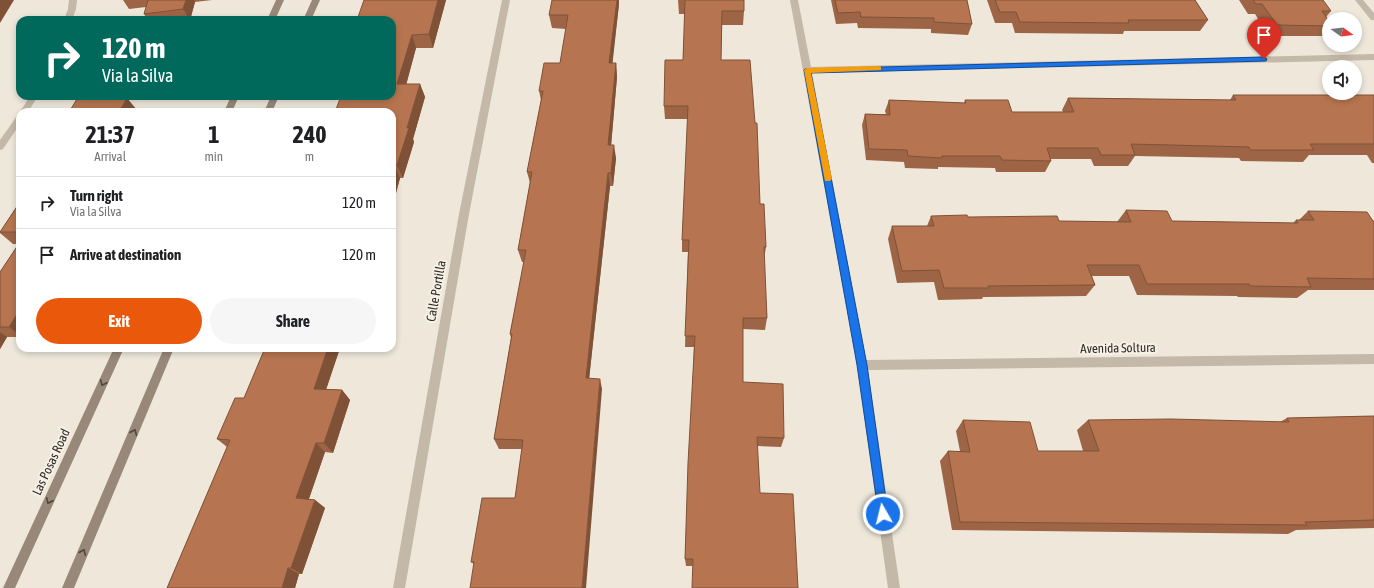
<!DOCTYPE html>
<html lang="en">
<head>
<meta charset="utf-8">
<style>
  :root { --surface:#fff; --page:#f6f6f6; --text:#202124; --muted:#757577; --line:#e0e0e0; --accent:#ea580c }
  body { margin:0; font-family:"Asap Condensed",sans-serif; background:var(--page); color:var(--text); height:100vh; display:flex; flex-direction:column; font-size:15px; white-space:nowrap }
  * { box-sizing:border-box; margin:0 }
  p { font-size:13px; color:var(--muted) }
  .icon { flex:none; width:22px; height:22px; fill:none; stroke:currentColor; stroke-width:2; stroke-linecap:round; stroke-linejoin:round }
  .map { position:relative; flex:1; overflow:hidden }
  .details { position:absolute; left:16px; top:108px; width:380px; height:244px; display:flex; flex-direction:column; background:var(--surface); border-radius:12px; box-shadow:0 2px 6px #0003 }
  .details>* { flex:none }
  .hud { position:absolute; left:16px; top:16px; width:380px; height:84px; border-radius:12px; box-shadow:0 2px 6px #0003; background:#00695c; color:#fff; overflow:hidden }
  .needle { width:26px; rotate:105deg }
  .controls { position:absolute; left:1322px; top:12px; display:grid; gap:8px }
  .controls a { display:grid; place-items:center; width:40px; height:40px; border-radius:50%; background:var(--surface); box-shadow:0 2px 6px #0003; font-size:20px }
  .pin { position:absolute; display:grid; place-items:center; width:34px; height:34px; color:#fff; margin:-41px -17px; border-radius:50% 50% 50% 0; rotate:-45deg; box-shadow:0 0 4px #0007 }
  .pin .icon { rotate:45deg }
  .me { position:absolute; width:44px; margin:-22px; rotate:352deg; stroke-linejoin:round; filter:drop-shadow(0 0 3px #0008) }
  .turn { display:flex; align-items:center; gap:14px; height:84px; padding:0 20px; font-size:18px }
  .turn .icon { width:52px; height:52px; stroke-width:2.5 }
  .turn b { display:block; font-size:28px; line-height:34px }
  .eta { display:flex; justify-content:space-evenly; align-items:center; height:68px; text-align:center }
  .eta b { font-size:24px; font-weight:700; line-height:28px }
  .primary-button { display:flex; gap:8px; margin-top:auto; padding:8px 20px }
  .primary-button a { flex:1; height:46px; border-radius:24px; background:var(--accent); color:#fff; font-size:16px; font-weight:700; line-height:46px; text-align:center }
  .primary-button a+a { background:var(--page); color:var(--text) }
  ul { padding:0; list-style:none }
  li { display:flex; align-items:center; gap:12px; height:52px; padding:0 20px; border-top:1px solid var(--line) }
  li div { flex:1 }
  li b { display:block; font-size:15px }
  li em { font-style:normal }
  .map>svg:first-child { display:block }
</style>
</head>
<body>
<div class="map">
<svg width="1374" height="588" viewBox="0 0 1374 588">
  <rect width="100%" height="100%" fill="#eee7da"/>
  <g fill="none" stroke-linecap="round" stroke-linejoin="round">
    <path fill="#c4b8a8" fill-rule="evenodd" d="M69,0H77L76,9L72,20H64L68,9Z
      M502,0H510L469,214L405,588H393L459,214Z
      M790,0H798L811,67L1374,54V60L812,73L866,360L1374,354V364L868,370L900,588H888L857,365Z
      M1355,0H1363L1374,13V20H1371Z
      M30,96H38L28,112H20Z
      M20,115V124L3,149L0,150V140L17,116Z"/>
    <path fill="#97887a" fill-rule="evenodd" d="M276,0H284L275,20H267Z
      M312,0H320L311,20H303Z
      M231,96H239L232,112H224Z
      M271,96H279L272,112H264Z
      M114,348H124L15,588H3Z
      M164,348H174L74,588H62Z"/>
  </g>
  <path fill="#9d6545" d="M123,0H212L195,2L190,20H148L144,14L146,7L129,9Z
    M446,0L433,48H416L406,84H420L425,97L413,139L414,142L403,178H400L392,208V20Z
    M678,0H744V11L743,25H722L721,60L760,204L766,247L764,259L767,318L765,330L743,329V382L784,438L781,447L758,446L692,566H686L685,559L694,347H685L688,252H682V240L688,119H665L664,106L683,60L685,14H679Z
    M831,0H967L972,24L968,35L931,33V29L858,28L857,23L836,24Z
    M987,0H1195L1208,20L1200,31H1124L1123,34L1015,33L1012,23H995Z
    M1239,0H1323L1331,11L1326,17L1329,21V31L1324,36H1269L1255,14H1248Z
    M619,4L612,63H616L617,77L611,145L616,158L613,186H610L589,379L602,389L474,564L471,562L515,498L522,449H499L494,439L511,338L510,334L524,262H522L518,250L530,183L527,172L541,100L539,91L560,63L566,29L552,28L549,15Z
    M1233,95H1374V163H1372L1367,155H1309L1303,162L1241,161L1239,158L1135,156L1128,166H1094L1091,159H1050L1051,161L1045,172H996L995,168L938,167V169L905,168L904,162L866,160L862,125L865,114H886L885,111L889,100L964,103L965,100L1012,112H1063L1062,110L1068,98L1230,100Z
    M20,202V337H7L0,349V272L19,244H13L0,233V232Z
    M1126,210L1172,221L1293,223L1296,220H1299L1308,211L1374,221V290H1308L1297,298L1238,297L1237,296L1137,295L1129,276H1092L1095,285L1086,296L983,297L982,299L938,300L934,282L897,283L888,239L892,226H927L931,216L1059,221L1117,222Z
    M265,348H340L326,389L342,390L350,400L333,453L325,452L309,499L315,500L325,508L302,574H299L295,588H167L227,447L217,439L244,398Z
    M1374,416V528L1296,530L1288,534L952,530L940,461L948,451H960L956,431L963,420L1038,451H1083L1077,430L1088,420L1280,422L1287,418Z"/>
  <path fill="#7f5238" d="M0,0H14L0,23Z
    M186,0H194L195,2L190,20L183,9Z
    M438,0H446L433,48L429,34Z
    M617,0H619V4L611,77L609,63Z
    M412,35L416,48L403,97L397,84Z
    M616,63L617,77L610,158L608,145Z
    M420,84L425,97L413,139L414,142L403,178L397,165Z
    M127,98L137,110L136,112H119Z
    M614,145L616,158L613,186L611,173Z
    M394,165L400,178L392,208V174Z
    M608,173L610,186L588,389L586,378Z
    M20,310V335L9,327Z
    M0,332L7,337L0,349Z
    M328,348H340L323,399L314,389Z
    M600,379L602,389L586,588H582Z
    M342,390L350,400L333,453L324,443Z
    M316,443L325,452L306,507L296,498Z
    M315,500L325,508L302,574L291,568Z
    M288,568L299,574L295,588H282Z"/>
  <path fill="#b67550" stroke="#7f5238" d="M148,0H186L183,9L144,14Z
    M364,0H438L429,34L412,35L397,84H420L407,128H409L397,165H394L392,174V112H335L341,96H392V20H357Z
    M552,0H617L609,63H616L608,145H614L611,173H608L586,378L600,379L582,588H470L474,562H471L482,498H515L523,440L494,439L512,334H510L526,250H518L532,172H527L543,91H539L544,63H560L568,15H549Z
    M685,0H744V11H722L721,60H750L755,123H757L760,204H764L766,247H764L767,318H743V382L783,384L784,438L757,437L760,493L793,494L798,588H692L693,559H685L688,463L695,336H685L689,240H682L688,106H664L665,60H683Z
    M835,0H967L972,24L934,22V18L861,17L860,12L838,13Z
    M995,0H1195L1208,20H1128L1129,23L1020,22L1016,12H1000Z
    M1253,0H1323L1331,11H1322L1329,21V26L1277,25L1262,4H1256Z
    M1233,95H1374V144H1310L1314,150H1250L1249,147L1131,144L1135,155H1101L1098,148H1047L1051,161L1002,160L1000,156H942V158L908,156L907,150L869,149L865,114L890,115L889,100L966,103L965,100H1008L1012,112H1074L1068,98L1236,100Z
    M127,98L119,112H69L77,99Z
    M20,202V232H0Z
    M1126,210L1167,211L1172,221L1298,223L1296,220H1314L1308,211L1367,212L1373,221H1374V279L1307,278L1311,287L1250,286L1249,284H1147L1139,265H1087L1095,285L988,286L989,288H944L939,270L902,271L892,226H934L931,216L967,215L968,217L1057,216L1059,221L1131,222Z
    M20,242V310L9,327H0V272Z
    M265,348H328L314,389L342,390L324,443H316L296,498L315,500L291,568H288L282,588H167L230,440L217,439L235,398H244Z
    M1374,416V520L1305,522L1307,525L960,522L948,451L970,452L963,420L1030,422L1038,451H1099L1088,420L1171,419L1289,422L1287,418Z"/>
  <defs><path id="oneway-chevron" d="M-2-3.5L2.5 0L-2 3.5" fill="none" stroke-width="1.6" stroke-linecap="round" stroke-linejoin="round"/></defs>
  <g stroke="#504840">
    <use href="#oneway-chevron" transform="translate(103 383) rotate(115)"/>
    <use href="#oneway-chevron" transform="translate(134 432) rotate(-67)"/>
    <use href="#oneway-chevron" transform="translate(49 501) rotate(115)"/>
    <use href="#oneway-chevron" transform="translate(83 552) rotate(-67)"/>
  </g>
  <path fill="#1a73e8" stroke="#114b97" d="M1264,57L1267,59L1266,61L811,73L867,365L888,514L887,517L883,519L879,517L857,365L804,70L805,69Z"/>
  <path fill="#f59e0b" d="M878,66L881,67V70L811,73L832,179L830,181H825L804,70L807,68Z"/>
  <g text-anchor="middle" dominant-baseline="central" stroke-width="4" stroke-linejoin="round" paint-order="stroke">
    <g font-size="13" fill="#322c27" stroke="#f6f1e6">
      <text transform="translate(436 291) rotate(-80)">Calle Portilla</text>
      <text transform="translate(1118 348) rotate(-1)">Avenida Soltura</text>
      <text transform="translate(51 462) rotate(-65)">Las Posas Road</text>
    </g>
  </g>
</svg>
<div class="controls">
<a><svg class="needle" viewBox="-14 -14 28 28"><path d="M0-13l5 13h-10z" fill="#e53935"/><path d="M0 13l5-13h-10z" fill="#757577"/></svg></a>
<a><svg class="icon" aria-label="sound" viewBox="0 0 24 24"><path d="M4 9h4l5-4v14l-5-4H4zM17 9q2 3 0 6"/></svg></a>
</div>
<div class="pin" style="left:1264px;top:59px;background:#d93025"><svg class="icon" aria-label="arrive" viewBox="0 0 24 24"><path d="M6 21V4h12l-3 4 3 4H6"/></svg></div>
<svg class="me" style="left:883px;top:514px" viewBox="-20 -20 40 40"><circle r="17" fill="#1a73e8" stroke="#fff" stroke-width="3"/><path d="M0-11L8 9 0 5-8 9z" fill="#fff"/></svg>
<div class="hud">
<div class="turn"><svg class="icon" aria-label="right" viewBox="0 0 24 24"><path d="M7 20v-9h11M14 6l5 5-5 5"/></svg><div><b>120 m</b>Via la Silva</div></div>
</div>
<section class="details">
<div class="eta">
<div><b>21:37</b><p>Arrival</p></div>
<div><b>1</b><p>min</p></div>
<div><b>240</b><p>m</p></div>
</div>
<ul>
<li><svg class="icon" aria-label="right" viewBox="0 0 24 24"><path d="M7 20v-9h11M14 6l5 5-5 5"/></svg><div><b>Turn right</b><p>Via la Silva</p></div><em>120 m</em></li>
<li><svg class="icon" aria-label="arrive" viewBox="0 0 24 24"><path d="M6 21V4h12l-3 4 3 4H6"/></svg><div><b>Arrive at destination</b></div><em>120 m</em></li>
</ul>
<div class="primary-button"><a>Exit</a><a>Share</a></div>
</section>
</div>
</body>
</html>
